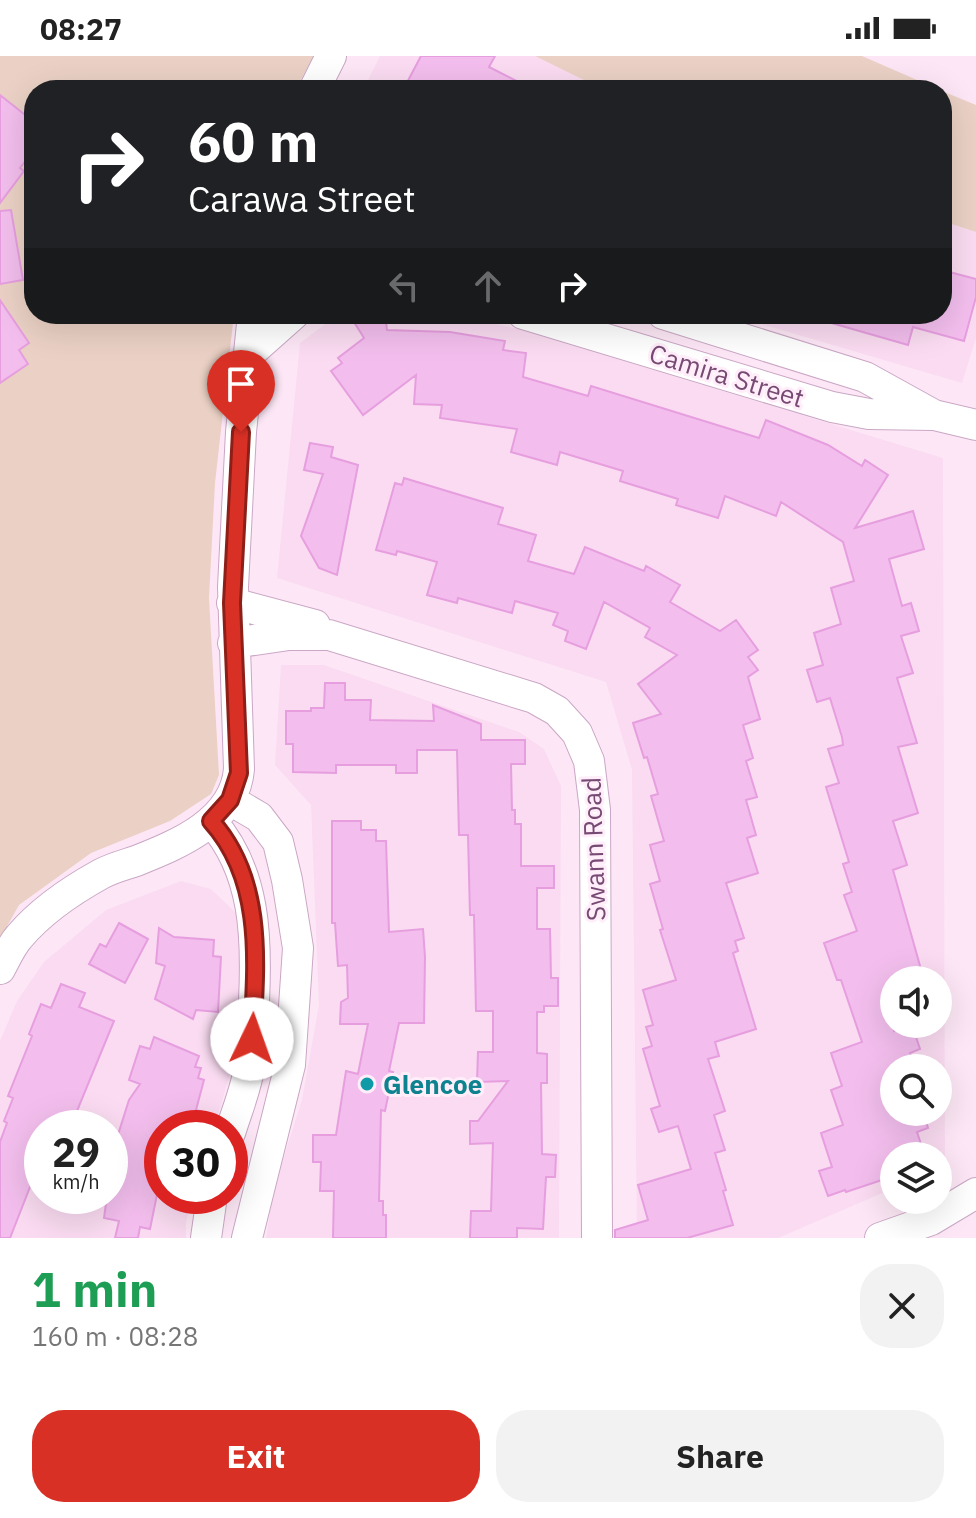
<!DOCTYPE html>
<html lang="en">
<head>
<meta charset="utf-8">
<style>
  :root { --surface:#fff; --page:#f2f2f2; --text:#222; --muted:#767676; --accent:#d93025 }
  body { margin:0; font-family:"IBM Plex Sans",sans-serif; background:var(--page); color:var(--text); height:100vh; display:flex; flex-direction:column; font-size:30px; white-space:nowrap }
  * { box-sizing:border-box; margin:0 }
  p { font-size:26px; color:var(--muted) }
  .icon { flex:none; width:44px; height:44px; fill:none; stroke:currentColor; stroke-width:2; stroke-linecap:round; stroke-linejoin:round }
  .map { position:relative; height:1182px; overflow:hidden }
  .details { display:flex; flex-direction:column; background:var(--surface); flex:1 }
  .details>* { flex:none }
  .guide { position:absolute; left:24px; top:24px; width:928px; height:244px; border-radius:32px; box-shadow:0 8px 32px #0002; background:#202124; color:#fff; overflow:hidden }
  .fabs { position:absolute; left:880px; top:910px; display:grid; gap:16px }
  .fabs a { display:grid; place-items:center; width:72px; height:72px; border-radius:50%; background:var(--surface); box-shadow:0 8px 32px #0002; font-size:40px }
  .speed { position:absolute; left:24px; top:1054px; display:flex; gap:16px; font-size:40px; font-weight:700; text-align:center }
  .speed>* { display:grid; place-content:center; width:104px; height:104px; border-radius:50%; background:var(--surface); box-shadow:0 8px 32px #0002; line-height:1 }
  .speed small { font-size:20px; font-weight:400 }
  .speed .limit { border:12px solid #d22; background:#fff; color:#111 }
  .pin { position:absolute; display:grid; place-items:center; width:68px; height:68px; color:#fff; margin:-82px -34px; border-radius:50% 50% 50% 0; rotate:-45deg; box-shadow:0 0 8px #0007 }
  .pin .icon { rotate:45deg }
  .me { position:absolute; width:88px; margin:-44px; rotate:3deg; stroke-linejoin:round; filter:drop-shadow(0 0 6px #0008) }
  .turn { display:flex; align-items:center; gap:28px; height:168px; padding:0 32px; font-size:36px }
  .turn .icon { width:104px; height:104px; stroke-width:2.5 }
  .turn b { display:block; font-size:56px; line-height:68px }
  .lanes { display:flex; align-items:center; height:76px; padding:0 32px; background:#0003; justify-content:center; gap:40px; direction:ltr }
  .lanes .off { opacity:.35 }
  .round { display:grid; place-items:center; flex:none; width:84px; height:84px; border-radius:32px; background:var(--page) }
  .headline { display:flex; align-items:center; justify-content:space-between; height:136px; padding:0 32px }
  h1 { font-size:48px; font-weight:700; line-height:60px; color:#1e9e55 }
  .primary-button { display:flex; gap:16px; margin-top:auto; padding:16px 32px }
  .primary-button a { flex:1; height:92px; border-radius:32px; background:var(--accent); color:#fff; font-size:32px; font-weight:700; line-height:92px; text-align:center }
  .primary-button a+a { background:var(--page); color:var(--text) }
  .status { display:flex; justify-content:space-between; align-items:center; height:56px; padding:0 40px; background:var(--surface); direction:ltr }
  .status svg { height:22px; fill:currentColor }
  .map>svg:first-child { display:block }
</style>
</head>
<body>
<div class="status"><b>08:27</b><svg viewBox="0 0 49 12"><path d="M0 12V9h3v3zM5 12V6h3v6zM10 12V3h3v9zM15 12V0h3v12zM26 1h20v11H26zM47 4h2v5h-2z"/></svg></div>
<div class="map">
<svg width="976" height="1182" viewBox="0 0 976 1182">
  <rect width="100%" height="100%" fill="#fde7f6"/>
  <path fill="#fadbf1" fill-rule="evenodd" d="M380,0H535L604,34H363Z
    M942,165L976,176V282L962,327L727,258H942Z
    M339,258H451L518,273L943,402L945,1110L938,1113V1100H894V1132L778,1182H637L632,714L606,626L277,522L300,287ZM894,924H938V968H894ZM894,1012H938V1056H894Z
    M281,609H324L519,676L544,693L561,730L559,1182H266L274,1132L302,1044L319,949L311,749L275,709Z
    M181,825L211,833L236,857L243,928L230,1018L214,1072H162V1140H193L186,1166V1182H0V985L17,945L44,906L106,854ZM42,1072H110V1140H42Z"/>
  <path fill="#ebd1c5" d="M0,0H314L295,34H34V258H234L215,427L209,542L219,719L211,738L170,765L91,797L19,849L0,883Z
    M535,0H862L940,34H604Z
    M942,35L976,49V176L942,165Z"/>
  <path fill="#f3beed" stroke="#e69edf" stroke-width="2" d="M421,0H495L489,11L534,34H403Z
    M0,39L34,66V94L20,112L24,115L0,147Z
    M11,154L23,224L0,228V155Z
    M942,214L976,223V241L964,285L913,271L908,289L821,264L822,258H942Z
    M0,244L29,287L19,294L28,308L0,327Z
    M349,258H385L387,274L450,276L505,285L503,294L526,297L523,321L588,340L591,330L759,382L766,364L828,389L862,410L865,404L888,419L855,472L913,455L924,493L889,503L902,550L911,547L919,575L901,580L913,617L897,622L917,687L898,691L918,757L893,765L907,809L893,814L924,924H894V975L912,969L920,993L910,997L916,1012H894V1056H923L928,1072L917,1076L925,1100H894V1120L846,1136L845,1134L828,1140L819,1115L832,1111L821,1077L843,1069L831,1034L842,1030L831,997L862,986L841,924H837L824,887L857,875L844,839L852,836L843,808L849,806L826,731L839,727L828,693L843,689L842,681L830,642L817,646L807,614L823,609L814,577L841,568L831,532L854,525L843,486L781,446L776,460L725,440L718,462L676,449L678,443L620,425L623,415L560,396L557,409L511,396L517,373L440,362L442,349L414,348L416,319L363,359L331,315L342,307L338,302L364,282Z
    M310,387L333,391L331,401L358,409L337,519L319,512L301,480L323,418L304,414Z
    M404,422L503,452L498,468L536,479L528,505L574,518L585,491L644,515L646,510L680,529L670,546L720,575L736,564L758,594L748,601L758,614L748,621L760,663L743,669L753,702L746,705L757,741L746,744L756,779L747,782L758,817L726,827L744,882L735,885L738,895L733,897L756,973L715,986L719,1000L708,1003L725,1055L714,1059L725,1094L715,1097L726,1134L723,1135L733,1169L687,1182H615V1174L648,1164L638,1129L691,1113L678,1070L659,1076L651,1053L660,1050L643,993L652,990L646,971L653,969L643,934L676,924L660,874L663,873L650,828L660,825L650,789L664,785L651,740L658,738L647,701L644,702L633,667L661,658L638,628L677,599L645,581L650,572L604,546L586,593L565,585L568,575L553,569L558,557L515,545L512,557L458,542L457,547L427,539L437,506L397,495L396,499L376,494L395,427L402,429Z
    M325,627H345V644H371L370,664L434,665L433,649L481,668V684H525V708H511L512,754H515V768H521V810H554V832H537V873H550L551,922H558V950H544V956H537V997L547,998V1027H541L542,1098L556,1099L555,1121H546L543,1173L517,1172V1182H470L471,1155H491L493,1087L470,1088V1065H478L508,1025L477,1026L478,996H493V955H476L474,859H470L468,779H459L457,694H417V717H396V709H336V717L293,716V688H286V655H311V652H324Z
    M332,765H361V774H376V785H386L389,876L423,873L425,901L424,967H399L389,1015L393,1016L385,1055L381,1054L379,1145H383V1159H386V1182H333L334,1135H320L321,1106H313V1079H336L346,1015L358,1018L368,968H340L341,946L348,942L347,909L338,910L335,867H332Z
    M119,867L148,883L125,927L89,908L100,888L106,891Z
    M159,872L174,881L214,884L213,900L221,901L218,956L196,954L193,963L155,943L165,910L156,907Z
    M61,928L85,937L79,951L114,965L70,1072H42V1130L32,1126L10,1182H0V1086L7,1067L4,1065L13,1042L8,1040L32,980L29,978L41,948L51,952Z
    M154,981L199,1000L195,1011L201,1012L198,1022L204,1024L196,1054L217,1060L213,1072H162V1114L150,1173L140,1171L138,1182H115L119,1165L104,1162L107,1140H110V1104L129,1044L140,1028L129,1024L140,990L150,993Z"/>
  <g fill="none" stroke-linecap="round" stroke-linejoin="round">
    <defs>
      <path id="minor" d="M314,34L331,0
        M523,258L832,351L869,358L934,359L976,369
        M663,258L865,321L932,358
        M249,298L294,258
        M232,547L315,569
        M233,587L289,579H329L534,642L557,655L577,677L589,705L595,754L597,1182
        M230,744L259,761L278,786L287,824L298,892L290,1009L247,1182
        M211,765C256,815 257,883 254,945C253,966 253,987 250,1007C247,1031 237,1054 230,1077
        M0,913C6,902 11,890 19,881C40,856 72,834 101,818C112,812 124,809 136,805C179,788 235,765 239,713L233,531L241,376L253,258
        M206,1182L212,1140
        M880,1182L931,1164L976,1137"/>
    </defs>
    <use href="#minor" stroke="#caa7c5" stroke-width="32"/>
    <use href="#minor" stroke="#fff" stroke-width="30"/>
  </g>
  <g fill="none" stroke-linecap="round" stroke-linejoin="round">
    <defs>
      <path id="route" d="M241,376L232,547L239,717L230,744L211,765C265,825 256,909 252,983"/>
    </defs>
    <use href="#route" stroke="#8d1f18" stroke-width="20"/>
    <use href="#route" stroke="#d93025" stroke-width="14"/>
  </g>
  <circle fill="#0f9aa8" stroke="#ffeef9" stroke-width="3" cx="367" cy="1028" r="8"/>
  <g text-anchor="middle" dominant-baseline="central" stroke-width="6" stroke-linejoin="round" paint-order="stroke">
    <g font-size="26" fill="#774a74" stroke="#ffeef9">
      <text transform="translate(727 319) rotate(17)">Camira Street</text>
      <text transform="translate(593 793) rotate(-92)">Swann Road</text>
    </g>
    <g font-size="26" font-weight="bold" fill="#0d838f" stroke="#ffeef9" text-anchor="start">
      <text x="383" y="1028">Glencoe</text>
    </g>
  </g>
</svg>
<div class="fabs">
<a><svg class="icon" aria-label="sound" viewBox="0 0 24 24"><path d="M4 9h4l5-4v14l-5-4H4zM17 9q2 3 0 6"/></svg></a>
<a><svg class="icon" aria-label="search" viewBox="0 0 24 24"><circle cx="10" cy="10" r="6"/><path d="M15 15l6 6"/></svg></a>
<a><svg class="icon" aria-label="layers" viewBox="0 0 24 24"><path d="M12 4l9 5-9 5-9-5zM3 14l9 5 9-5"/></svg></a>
</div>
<div class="speed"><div>29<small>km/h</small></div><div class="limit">30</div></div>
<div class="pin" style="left:241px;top:376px;background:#d93025"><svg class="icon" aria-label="arrive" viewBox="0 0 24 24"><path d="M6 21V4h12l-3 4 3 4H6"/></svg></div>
<svg class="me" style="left:252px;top:983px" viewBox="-20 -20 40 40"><circle r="19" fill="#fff"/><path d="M0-13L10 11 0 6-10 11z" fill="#d93025"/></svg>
<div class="guide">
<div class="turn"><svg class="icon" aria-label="right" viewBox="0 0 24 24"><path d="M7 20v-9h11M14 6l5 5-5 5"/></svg><div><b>60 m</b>Carawa Street</div></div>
<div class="lanes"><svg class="icon off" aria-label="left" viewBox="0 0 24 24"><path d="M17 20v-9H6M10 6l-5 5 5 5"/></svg><svg class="icon off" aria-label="ahead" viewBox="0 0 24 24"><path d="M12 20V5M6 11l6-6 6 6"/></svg><svg class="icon" aria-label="right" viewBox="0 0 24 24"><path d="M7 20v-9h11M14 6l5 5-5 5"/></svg></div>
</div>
</div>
<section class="details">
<div class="headline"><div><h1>1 min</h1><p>160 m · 08:28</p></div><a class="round"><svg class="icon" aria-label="close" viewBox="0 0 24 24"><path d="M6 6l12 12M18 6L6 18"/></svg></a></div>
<div class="primary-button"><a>Exit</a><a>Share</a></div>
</section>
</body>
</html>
